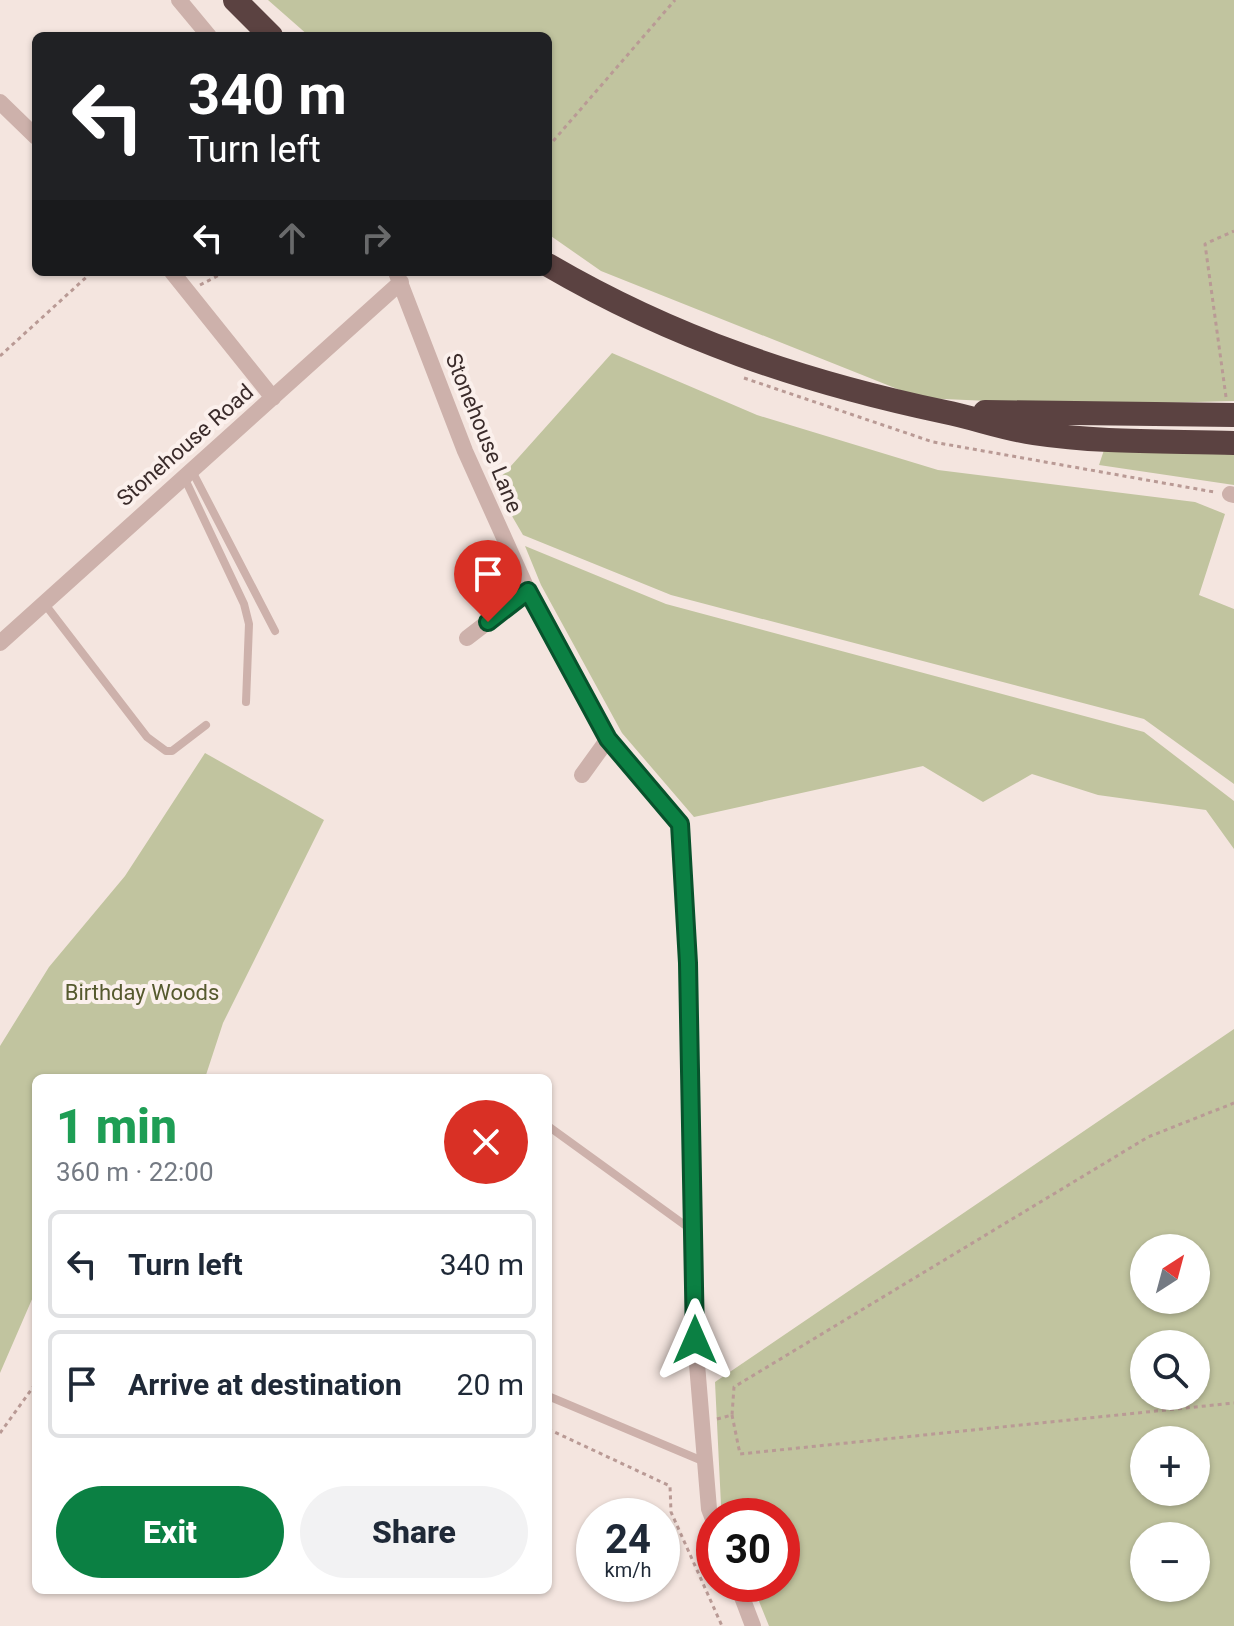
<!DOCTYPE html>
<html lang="en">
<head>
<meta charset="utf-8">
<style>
  :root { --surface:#fff; --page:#f2f2f3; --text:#1f2937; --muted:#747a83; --line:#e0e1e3; --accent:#0b8043 }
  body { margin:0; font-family:Roboto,sans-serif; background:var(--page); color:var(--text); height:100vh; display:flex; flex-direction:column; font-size:30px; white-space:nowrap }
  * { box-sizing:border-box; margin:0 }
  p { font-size:26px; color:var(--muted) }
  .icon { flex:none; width:44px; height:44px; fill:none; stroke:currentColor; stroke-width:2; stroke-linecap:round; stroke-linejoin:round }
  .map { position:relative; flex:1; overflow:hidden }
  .panel { position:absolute; left:32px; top:1074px; width:520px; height:520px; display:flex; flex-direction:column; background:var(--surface); border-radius:12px; box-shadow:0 2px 6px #0004 }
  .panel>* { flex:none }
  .top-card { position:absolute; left:32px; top:32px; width:520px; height:244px; border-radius:12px; box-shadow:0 2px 6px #0004; background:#202124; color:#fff; overflow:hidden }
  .needle { width:52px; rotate:36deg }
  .fabs { position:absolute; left:1130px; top:1234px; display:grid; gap:16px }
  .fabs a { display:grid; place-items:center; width:80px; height:80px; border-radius:50%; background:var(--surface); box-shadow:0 2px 6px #0004; font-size:40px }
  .speed { position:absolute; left:576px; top:1498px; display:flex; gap:16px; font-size:40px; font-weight:700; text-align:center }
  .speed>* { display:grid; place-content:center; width:104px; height:104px; border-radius:50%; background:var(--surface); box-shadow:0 2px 6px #0004; line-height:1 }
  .speed small { font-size:20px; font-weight:400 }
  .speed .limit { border:12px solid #d22; background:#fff; color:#111 }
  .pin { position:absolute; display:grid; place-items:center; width:68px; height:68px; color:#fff; margin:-82px -34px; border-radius:50% 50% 50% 0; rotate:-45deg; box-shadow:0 0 8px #0007 }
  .pin .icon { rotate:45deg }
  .me { position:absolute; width:88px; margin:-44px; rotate:0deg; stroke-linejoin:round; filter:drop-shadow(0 0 6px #0008) }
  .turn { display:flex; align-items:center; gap:28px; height:168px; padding:0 24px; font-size:36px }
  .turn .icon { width:104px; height:104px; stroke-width:2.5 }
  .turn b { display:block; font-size:56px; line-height:68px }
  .lanes { display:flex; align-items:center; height:76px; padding:0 24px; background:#0003; justify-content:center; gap:40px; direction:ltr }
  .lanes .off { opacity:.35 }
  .round { display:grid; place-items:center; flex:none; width:84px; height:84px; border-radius:42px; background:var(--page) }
  .head { display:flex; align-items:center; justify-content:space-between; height:136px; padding:0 24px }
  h1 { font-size:48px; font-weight:800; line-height:60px; color:#1e9e55 }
  .action { display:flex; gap:16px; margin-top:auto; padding:16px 24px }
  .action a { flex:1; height:92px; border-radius:48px; background:var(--accent); color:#fff; font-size:32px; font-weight:800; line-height:92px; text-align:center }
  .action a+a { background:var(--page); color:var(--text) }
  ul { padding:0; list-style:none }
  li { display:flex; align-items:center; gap:24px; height:108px; margin:0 16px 12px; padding:0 8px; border:4px solid var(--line); border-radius:12px }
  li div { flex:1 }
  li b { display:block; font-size:30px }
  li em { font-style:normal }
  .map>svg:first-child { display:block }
</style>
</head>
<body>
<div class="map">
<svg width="1234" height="1626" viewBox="0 0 1234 1626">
  <rect width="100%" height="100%" fill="#f4e5df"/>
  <path fill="#c1c49f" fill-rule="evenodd" d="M268,0H1234V401L1078,405L920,398L601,271L548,234V36H309Z
    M612,353L757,415L938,470L1195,502L1225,514L1199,595L1234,609V784L1144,719L671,595L523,535L494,485Z
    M1104,450L1234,454V485L1099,465Z
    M525,546L666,604L1144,732L1234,801V849L1206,810L1098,795L1032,774L983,802L923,766L694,817L622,733L541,585Z
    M205,753L324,820L223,1023L205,1078H36V1290L0,1373V1046L49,967L125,876Z
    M1234,1029V1626H769L752,1584H782V1516H725L721,1505L715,1382ZM1196,1248V1300H1144V1248ZM1196,1344V1396H1144V1344ZM1196,1440V1492H1144V1440ZM1144,1536H1196V1588H1144Z"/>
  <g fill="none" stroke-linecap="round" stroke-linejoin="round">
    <path stroke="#b99a95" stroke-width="3" stroke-dasharray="4 4" stroke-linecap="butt" d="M548,147L675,0
      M200,285L225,272
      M0,356L92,272
      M744,378L933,442L1214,492
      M1226,397L1205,244L1234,231
      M732,1415L740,1454L1234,1403
      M717,1419L732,1415L734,1387L1148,1137L1234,1103
      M548,1429L670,1486L671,1512L722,1626
      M0,1433L36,1383"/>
    <path stroke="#cdb1ab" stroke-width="8" d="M191,469L275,631
      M183,475L244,604L249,624L246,702
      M44,603L147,737L166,751H172L206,725
      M548,1126L693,1231
      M548,1396L705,1462"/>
    <path stroke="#cdb1ab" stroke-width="16" d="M179,0L209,36
      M0,102L36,137
      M172,272L273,398
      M396,272L465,451L528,591L608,739L680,824L688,963L695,1340L709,1509L714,1522
      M1230,494L1234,495
      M467,638L528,591
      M0,643L401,282
      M582,775L608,739
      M737,1584L753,1626"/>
    <path stroke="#5b4241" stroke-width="24" d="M235,0L271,36
      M548,265C673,338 803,382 945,412C975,418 1004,429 1034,433C1100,443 1167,441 1234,443
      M985,412L1234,415"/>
  </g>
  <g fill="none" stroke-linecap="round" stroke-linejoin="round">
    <defs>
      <path id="route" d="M488,622L528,591L608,739L680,824L688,963L695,1340"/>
    </defs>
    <use href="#route" stroke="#07532c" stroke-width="20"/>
    <use href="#route" stroke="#0b8043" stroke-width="14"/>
  </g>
  <g text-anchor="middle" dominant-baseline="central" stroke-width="8" stroke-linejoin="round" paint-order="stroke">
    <g font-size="22" fill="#3a2b2a" stroke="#fbf0ec">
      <text transform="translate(484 433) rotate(68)">Stonehouse Lane</text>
      <text transform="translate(185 445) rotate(-41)">Stonehouse Road</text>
    </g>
    <g font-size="22" fill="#55592d" stroke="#fbf0ec">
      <text x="142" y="992">Birthday Woods</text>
    </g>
  </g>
</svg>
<div class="fabs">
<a><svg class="needle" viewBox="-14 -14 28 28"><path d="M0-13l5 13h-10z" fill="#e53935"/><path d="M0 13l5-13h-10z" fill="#747a83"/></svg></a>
<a><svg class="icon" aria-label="search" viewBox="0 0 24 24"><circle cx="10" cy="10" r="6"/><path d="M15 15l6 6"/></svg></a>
<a>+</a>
<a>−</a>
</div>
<div class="speed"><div>24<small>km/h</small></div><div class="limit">30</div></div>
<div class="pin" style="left:488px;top:622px;background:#d93025"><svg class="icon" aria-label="arrive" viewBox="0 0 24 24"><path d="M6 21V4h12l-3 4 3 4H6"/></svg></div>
<svg class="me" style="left:695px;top:1340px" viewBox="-20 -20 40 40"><path d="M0-17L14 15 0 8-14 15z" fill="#0b8043" stroke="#fff" stroke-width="4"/></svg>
<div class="top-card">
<div class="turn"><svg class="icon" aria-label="left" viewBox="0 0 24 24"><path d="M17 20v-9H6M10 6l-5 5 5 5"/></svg><div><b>340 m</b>Turn left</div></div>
<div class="lanes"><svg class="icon" aria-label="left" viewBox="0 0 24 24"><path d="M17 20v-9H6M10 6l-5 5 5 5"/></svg><svg class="icon off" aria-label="ahead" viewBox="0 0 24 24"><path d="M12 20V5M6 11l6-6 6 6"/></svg><svg class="icon off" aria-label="right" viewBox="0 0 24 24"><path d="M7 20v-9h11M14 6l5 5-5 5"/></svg></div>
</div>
<section class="panel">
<div class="head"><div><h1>1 min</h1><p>360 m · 22:00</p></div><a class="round" style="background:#d93025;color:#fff"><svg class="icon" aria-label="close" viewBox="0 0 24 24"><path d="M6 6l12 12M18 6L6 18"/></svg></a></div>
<ul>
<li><svg class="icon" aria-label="left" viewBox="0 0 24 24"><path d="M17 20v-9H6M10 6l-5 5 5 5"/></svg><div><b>Turn left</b></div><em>340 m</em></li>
<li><svg class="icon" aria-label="arrive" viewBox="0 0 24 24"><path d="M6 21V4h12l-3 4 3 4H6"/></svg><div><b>Arrive at destination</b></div><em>20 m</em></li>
</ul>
<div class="action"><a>Exit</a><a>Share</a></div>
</section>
</div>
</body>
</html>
